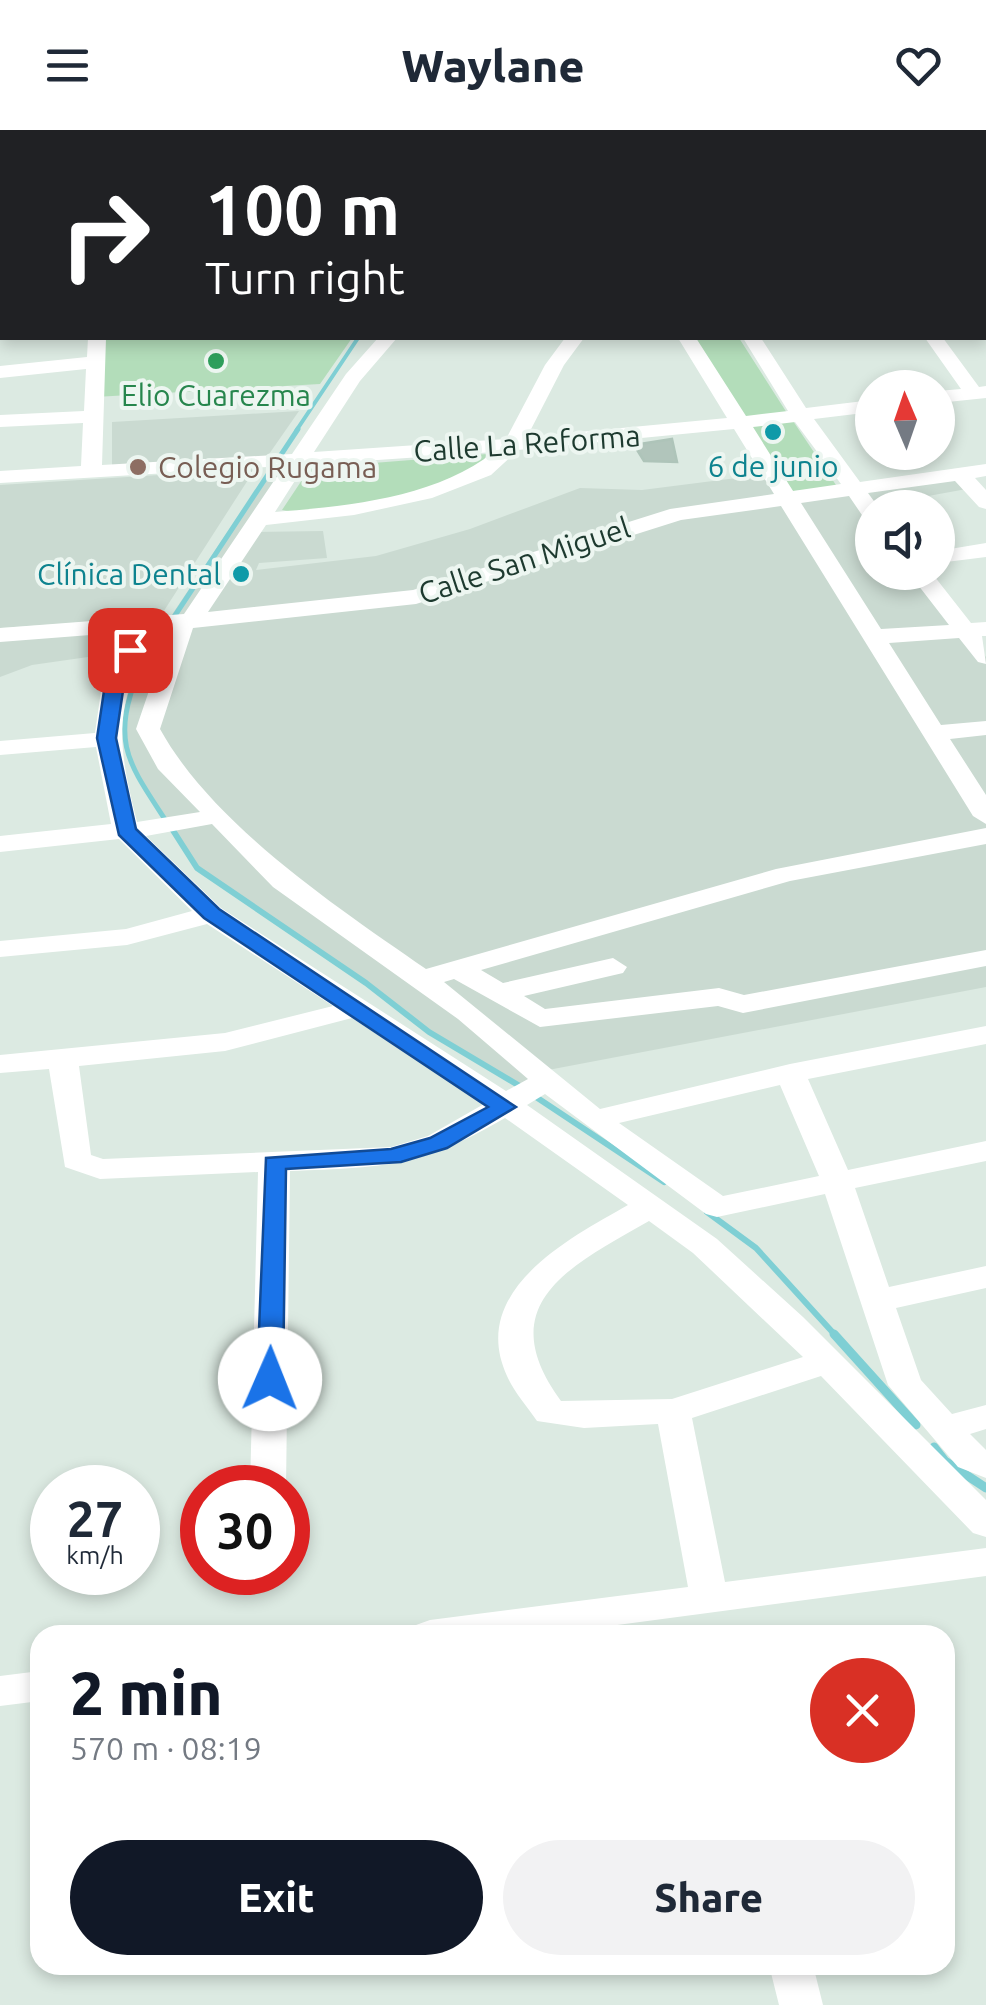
<!DOCTYPE html>
<html lang="en">
<head>
<meta charset="utf-8">
<style>
  :root { --surface:#fff; --page:#f2f2f3; --text:#1f2937; --muted:#747a83; --accent:#111827 }
  body { margin:0; font-family:Ubuntu,sans-serif; background:var(--page); color:var(--text); height:100vh; display:flex; flex-direction:column; font-size:38px; white-space:nowrap }
  * { box-sizing:border-box; margin:0 }
  p { font-size:32px; color:var(--muted) }
  .icon { flex:none; width:55px; height:55px; fill:none; stroke:currentColor; stroke-width:2; stroke-linecap:round; stroke-linejoin:round }
  .map { position:relative; flex:1; overflow:hidden }
  .drawer { position:absolute; left:30px; top:1495px; width:925px; height:350px; display:flex; flex-direction:column; background:var(--surface); border-radius:30px; box-shadow:0 5px 15px #0003 }
  .drawer>* { flex:none }
  .top-card { position:absolute; left:0px; top:0px; width:988px; height:210px; box-shadow:0 5px 15px #0003; background:#202124; color:#fff; overflow:hidden }
  .needle { width:65px; rotate:358deg }
  .controls { position:absolute; left:855px; top:240px; display:grid; gap:20px }
  .controls a { display:grid; place-items:center; width:100px; height:100px; border-radius:50%; background:var(--surface); box-shadow:0 5px 15px #0003; font-size:50px }
  .speed { position:absolute; left:30px; top:1335px; display:flex; gap:20px; font-size:50px; font-weight:700; text-align:center }
  .speed>* { display:grid; place-content:center; width:130px; height:130px; border-radius:50%; background:var(--surface); box-shadow:0 5px 15px #0003; line-height:1 }
  .speed small { font-size:25px; font-weight:400 }
  .speed .limit { border:15px solid #d22; background:#fff; color:#111 }
  .pin { position:absolute; display:grid; place-items:center; width:85px; height:85px; color:#fff; margin:-42px; border-radius:20px; box-shadow:0 5px 15px #0006 }
  .me { position:absolute; width:110px; margin:-55px; rotate:1deg; stroke-linejoin:round; filter:drop-shadow(0 0 8px #0008) }
  .turn { display:flex; align-items:center; gap:35px; height:210px; padding:0 40px; font-size:45px }
  .turn .icon { width:130px; height:130px; stroke-width:2.5 }
  .turn b { display:block; font-size:70px; line-height:85px }
  .round { display:grid; place-items:center; flex:none; width:105px; height:105px; border-radius:52px; background:var(--page) }
  .overview { display:flex; align-items:center; justify-content:space-between; height:170px; padding:0 40px }
  h1 { font-size:60px; font-weight:800; line-height:75px; color:var(--accent) }
  .primary-button { display:flex; gap:20px; margin-top:auto; padding:20px 40px }
  .primary-button a { flex:1; height:115px; border-radius:60px; background:var(--accent); color:#fff; font-size:40px; font-weight:800; line-height:115px; text-align:center }
  .primary-button a+a { background:var(--page); color:var(--text) }
  header { display:flex; justify-content:space-between; align-items:center; height:130px; padding:0 40px; background:var(--surface); font-size:45px; font-weight:800 }
  .map>svg:first-child { display:block }
</style>
</head>
<body>
<header><svg class="icon" aria-label="menu" viewBox="0 0 24 24"><path d="M4 6h16M4 12h16M4 18h16"/></svg>Waylane<svg class="icon" aria-label="heart" viewBox="0 0 24 24"><path d="M12 20l-8-8c-3-5 5-10 8-4 3-6 11-1 8 4z"/></svg></header>
<div class="map">
<svg width="986" height="1875" viewBox="0 0 986 1875">
  <rect width="100%" height="100%" fill="#dceae2"/>
  <path fill="#cadad1" d="M299,281L267,327L112,337V292Z
    M295,338L253,402L323,401L327,428L259,433L256,440L376,426L470,399L580,358L642,360L767,344L788,366L960,344L972,358L868,377L872,383V442L919,443L986,527V857L548,940L528,961L429,902L366,853L197,738L144,661L125,618L123,581L149,522L130,521L32,535L0,547V505L167,492L269,340Z
    M255,339L160,487L0,498V355Z"/>
  <path fill="#b3ddba" d="M97,208H352L320,254L95,267Z
    M692,208H739L787,283L742,287Z
    M793,291L838,358L793,361L745,296Z
    M487,324L478,341C426,360 336,391 282,380L310,338Z"/>
  <g fill="none" stroke-linecap="round" stroke-linejoin="round">
    <path stroke="#7fcfd4" stroke-width="4" d="M296,301L358,208"/>
    <path stroke="#7fcfd4" stroke-width="5" d="M168,694C128,632 110,614 139,540L298,299"/>
    <path stroke="#7fcfd4" stroke-width="6" d="M167,691L197,738L366,853L429,902L523,958
      M533,965L664,1052
      M707,1082L756,1118L836,1206"/>
    <path stroke="#7fcfd4" stroke-width="9" d="M834,1204L916,1295
      M934,1317L945,1331L986,1358"/>
  </g>
  <path fill="#b1c5bb" stroke="#aec4b9" stroke-width="2.5" d="M672,309L677,332L644,331L634,315Z"/>
  <g fill="none" stroke-linecap="round" stroke-linejoin="round">
    <path fill="#fff" fill-rule="evenodd" d="M85,0H101V2H86Z
      M366,0H384L386,2H368Z
      M986,0V9H985V2H978Z
      M0,42H2V52H0Z
      M2,75V85L0,86V76Z
      M985,76H986V86H985Z
      M0,98H2V108H0Z
      M985,99H986V109H985Z
      M985,131H986V142H985Z
      M0,157H2V167H0Z
      M0,182H2V192H0Z
      M985,190H986V202H985Z
      M88,208H106L102,335L292,324L346,244L378,208H397L360,251L314,322L506,309L545,235L565,208H584L564,235L527,307L727,288L678,208H696L746,286L788,281L743,208H761L806,278L872,270V282L814,289L860,352L986,334V346L975,348L986,360V379L979,377L955,351L868,363L879,378H872V389L864,388L849,366L801,373L881,499L949,495L908,442H931L971,493L986,492V506H982L986,534L978,532L959,508L889,513L941,595L986,591V605L950,609L986,665V694L973,686L781,376L681,390L416,474L193,498L160,599C213,695 337,777 426,839L776,739L986,698V714L790,751L481,840L503,853L613,828L627,837L623,843L524,866L545,879L719,858L744,865L986,820V836L743,883L718,876L540,897L454,849L444,852L600,979L790,934L986,896V914L808,949L848,1040L986,1011V1031L855,1058L889,1157L986,1136V1158L896,1178L921,1250L952,1284L986,1275V1299L970,1304L986,1320V1348L958,1337L888,1255L825,1064L717,1087L706,1084L545,964L527,975L717,1109L803,1187L986,1370V1407L973,1403L821,1246L692,1288L725,1452L986,1418V1446L542,1505H411L416,1495L430,1490L688,1457L658,1294L584,1298L537,1291C527,1276 514,1262 507,1246C468,1161 568,1109 628,1075L505,988C419,1038 386,1037 290,1041L286,1358H250L258,1042L100,1049L65,1037L49,939L0,943V925L225,903L333,876L207,794L127,815L0,827V811L126,799L192,781L119,709L0,722V706L111,694L96,617L0,625V611L95,603L102,554L129,502L0,512V498L184,484L284,336L0,353V341L81,336L83,293L0,297V285L84,281L86,239L0,248V236L87,227ZM795,292L841,354L793,361L753,297ZM734,299L774,364L670,379L413,460L208,482L266,395L354,385L432,368L491,345L518,320ZM494,322C435,368 348,376 275,382L305,335ZM170,499L136,599L158,639L200,682L137,692C116,608 114,579 153,501ZM212,694L273,757L458,889L528,949L506,961L221,778L146,706ZM352,888L484,974L428,1006L391,1017L103,1029L91,1025L79,936L225,921ZM780,955L819,1046L723,1066L619,993ZM649,1091L693,1123L803,1227L672,1269L561,1271C490,1174 570,1136 649,1091Z
      M925,208H943L979,257L986,256V268L938,273V261L961,259Z
      M986,413V427L938,433V421Z
      M40,1541V1571L0,1576V1546Z
      M769,1835H813L823,1875H779Z"/>
    <path fill="#276854" fill-rule="evenodd" d="M740,0H768L770,2H742Z
      M985,36H986V46H985Z"/>
  </g>
  <path fill="#1a73e8" stroke="#114b97" stroke-width="2.5" d="M123,517L139,520L124,554L116,608L136,699L219,779L516,977L447,1018L401,1032L286,1039L283,1249L270,1258L257,1249L266,1028L391,1019L430,1008L488,977L204,788L119,705L97,608L105,554Z"/>
  <circle fill="#2e9e5b" stroke="#edf6f1" stroke-width="4" cx="216" cy="231" r="10"/>
  <g fill="#0f9aa8" stroke="#edf6f1" stroke-width="4">
    <circle cx="773" cy="302" r="10"/>
    <circle cx="241" cy="444" r="10"/>
  </g>
  <circle fill="#8d6e63" stroke="#edf6f1" stroke-width="4" cx="138" cy="337" r="10"/>
  <g text-anchor="middle" dominant-baseline="central" stroke-width="8" stroke-linejoin="round" paint-order="stroke">
    <g font-size="30" fill="#27864d" stroke="#edf6f1">
      <text x="216" y="265">Elio Cuarezma</text>
    </g>
    <g font-size="30" fill="#1d3a2f" stroke="#edf6f1">
      <text transform="translate(527 313) rotate(-4)">Calle La Reforma</text>
      <text transform="translate(524 430) rotate(-18)">Calle San Miguel</text>
    </g>
    <g font-size="30" fill="#0d838f" stroke="#edf6f1">
      <text x="773" y="336">6 de junio</text>
      <text x="221" y="444" text-anchor="end">Clínica Dental</text>
    </g>
    <g font-size="30" fill="#785e54" stroke="#edf6f1" text-anchor="start">
      <text x="158" y="337">Colegio Rugama</text>
    </g>
  </g>
</svg>
<div class="controls">
<a><svg class="needle" viewBox="-14 -14 28 28"><path d="M0-13l5 13h-10z" fill="#e53935"/><path d="M0 13l5-13h-10z" fill="#747a83"/></svg></a>
<a><svg class="icon" aria-label="sound" viewBox="0 0 24 24"><path d="M4 9h4l5-4v14l-5-4H4zM17 9q2 3 0 6"/></svg></a>
</div>
<div class="speed"><div>27<small>km/h</small></div><div class="limit">30</div></div>
<div class="pin" style="left:130px;top:520px;background:#d93025"><svg class="icon" aria-label="arrive" viewBox="0 0 24 24"><path d="M6 21V4h12l-3 4 3 4H6"/></svg></div>
<svg class="me" style="left:270px;top:1249px" viewBox="-20 -20 40 40"><circle r="19" fill="#fff"/><path d="M0-13L10 11 0 6-10 11z" fill="#1a73e8"/></svg>
<div class="top-card">
<div class="turn"><svg class="icon" aria-label="right" viewBox="0 0 24 24"><path d="M7 20v-9h11M14 6l5 5-5 5"/></svg><div><b>100 m</b>Turn right</div></div>
</div>
<section class="drawer">
<div class="overview"><div><h1>2 min</h1><p>570 m · 08:19</p></div><a class="round" style="background:#d93025;color:#fff"><svg class="icon" aria-label="close" viewBox="0 0 24 24"><path d="M6 6l12 12M18 6L6 18"/></svg></a></div>
<div class="primary-button"><a>Exit</a><a>Share</a></div>
</section>
</div>
</body>
</html>
